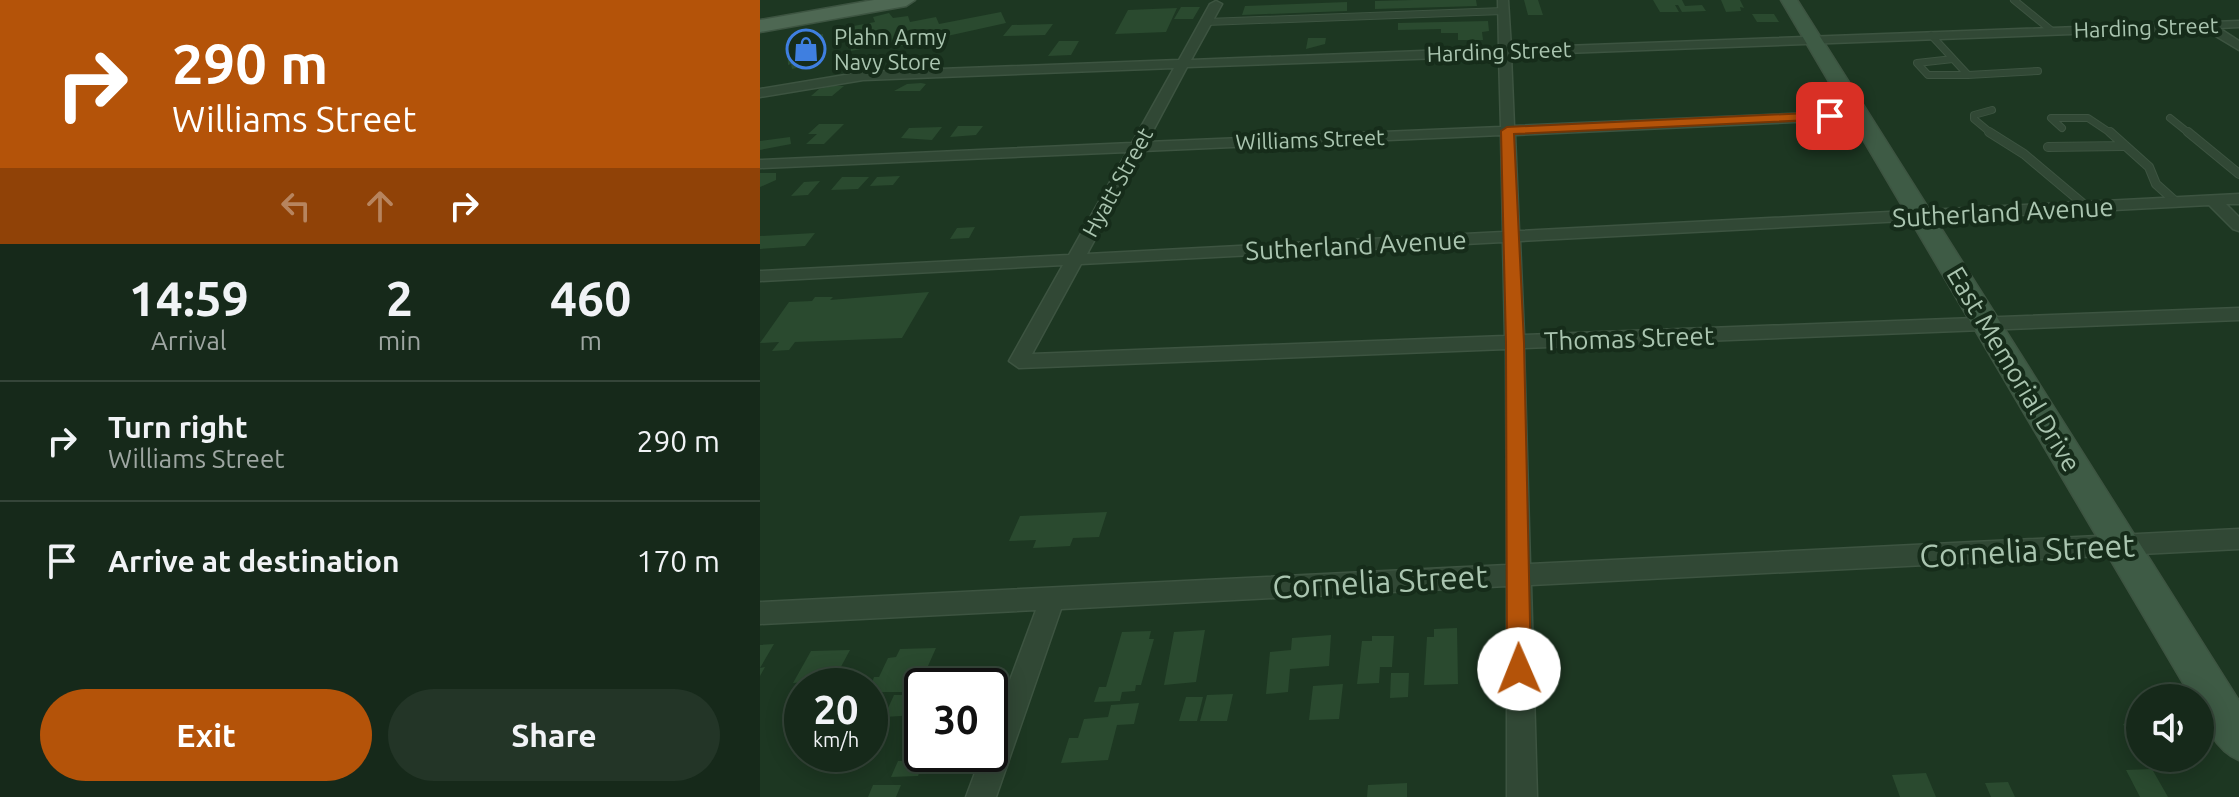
<!DOCTYPE html>
<html lang="en">
<head>
<meta charset="utf-8">
<style>
  :root { --surface:#16291a; --page:#233527; --text:#f1f3f6; --muted:#9ea6a2; --line:#354539; --accent:#b45309 }
  body { margin:0; font-family:Ubuntu,sans-serif; background:var(--page); color:var(--text); height:100vh; display:flex; flex-direction:column; font-size:30px; white-space:nowrap }
  * { box-sizing:border-box; margin:0 }
  p { font-size:26px; color:var(--muted) }
  .icon { flex:none; width:44px; height:44px; fill:none; stroke:currentColor; stroke-width:2; stroke-linecap:round; stroke-linejoin:round }
  .map { position:relative; flex:1; overflow:hidden }
  .side { display:flex; flex-direction:column; background:var(--surface); width:760px }
  .side>* { flex:none }
  .banner { background:#b45309; color:#fff; overflow:hidden }
  .fabs { position:absolute; left:1366px; top:684px; display:grid; gap:16px }
  .fabs a { display:grid; place-items:center; width:88px; height:88px; border-radius:50%; background:var(--surface); box-shadow:0 4px 20px #0003,0 0 0 2px var(--line); font-size:40px }
  .speed { position:absolute; left:24px; top:668px; display:flex; gap:16px; font-size:40px; font-weight:700; text-align:center }
  .speed>* { display:grid; place-content:center; width:104px; height:104px; border-radius:50%; background:var(--surface); box-shadow:0 4px 20px #0003,0 0 0 2px var(--line); line-height:1 }
  .speed small { font-size:20px; font-weight:400 }
  .speed .limit { border:4px solid #111; border-radius:12px; background:#fff; color:#111 }
  .pin { position:absolute; display:grid; place-items:center; width:68px; height:68px; color:#fff; margin:-34px; border-radius:16px; box-shadow:0 4px 12px #0006 }
  .me { position:absolute; width:88px; margin:-44px; rotate:359deg; stroke-linejoin:round; filter:drop-shadow(0 0 6px #0008) }
  .turn { display:flex; align-items:center; gap:28px; height:168px; padding:0 40px; font-size:36px }
  .turn .icon { width:104px; height:104px; stroke-width:2.5 }
  .turn b { display:block; font-size:56px; line-height:68px }
  .lanes { display:flex; align-items:center; height:76px; padding:0 40px; background:#0003; justify-content:center; gap:40px; direction:ltr }
  .lanes .off { opacity:.35 }
  .eta { display:flex; justify-content:space-evenly; align-items:center; height:136px; text-align:center }
  .eta b { font-size:48px; font-weight:700; line-height:56px }
  .primary-button { display:flex; gap:16px; margin-top:auto; padding:16px 40px }
  .primary-button a { flex:1; height:92px; border-radius:48px; background:var(--accent); color:#fff; font-size:32px; font-weight:700; line-height:92px; text-align:center }
  .primary-button a+a { background:var(--page); color:var(--text) }
  ul { padding:0; list-style:none }
  li { display:flex; align-items:center; gap:24px; height:120px; padding:0 40px; border-top:2px solid var(--line) }
  li div { flex:1 }
  li b { display:block; font-size:30px }
  li em { font-style:normal }
  main { display:flex; flex:1; min-height:0 }
  .map>svg:first-child { display:block }
</style>
</head>
<body>
<main>
<section class="side">
<div class="banner">
<div class="turn"><svg class="icon" aria-label="right" viewBox="0 0 24 24"><path d="M7 20v-9h11M14 6l5 5-5 5"/></svg><div><b>290 m</b>Williams Street</div></div>
<div class="lanes"><svg class="icon off" aria-label="left" viewBox="0 0 24 24"><path d="M17 20v-9H6M10 6l-5 5 5 5"/></svg><svg class="icon off" aria-label="ahead" viewBox="0 0 24 24"><path d="M12 20V5M6 11l6-6 6 6"/></svg><svg class="icon" aria-label="right" viewBox="0 0 24 24"><path d="M7 20v-9h11M14 6l5 5-5 5"/></svg></div>
</div>
<div class="eta">
<div><b>14:59</b><p>Arrival</p></div>
<div><b>2</b><p>min</p></div>
<div><b>460</b><p>m</p></div>
</div>
<ul>
<li><svg class="icon" aria-label="right" viewBox="0 0 24 24"><path d="M7 20v-9h11M14 6l5 5-5 5"/></svg><div><b>Turn right</b><p>Williams Street</p></div><em>290 m</em></li>
<li><svg class="icon" aria-label="arrive" viewBox="0 0 24 24"><path d="M6 21V4h12l-3 4 3 4H6"/></svg><div><b>Arrive at destination</b></div><em>170 m</em></li>
</ul>
<div class="primary-button"><a>Exit</a><a>Share</a></div>
</section>
<div class="map">
<svg width="1479" height="797" viewBox="0 0 1479 797">
  <rect width="100%" height="100%" fill="#1d3722"/>
  <path fill="#2a4a2f" d="M653,0H716L717,6L615,9V1Z
    M764,0H778L783,15H768Z
    M893,0H922L925,6L942,5L946,11L922,12L918,5H915L919,12H900Z
    M961,0H980L984,8L980,7L981,11L966,12Z
    M587,2V11L482,15L485,6Z
    M421,7H440L433,19H414Z
    M417,8L406,32L355,34L368,10Z
    M241,12L246,23L142,46L136,42L91,51V47L87,48L86,43L91,42L88,27L115,22L113,17L129,13L133,18L148,16L150,22L176,17L179,24Z
    M992,14H1014L1019,22H997Z
    M728,21L729,31L722,32L723,40H698V33H681V29L638,30V23Z
    M293,24L285,35L243,36L252,25Z
    M63,34L65,57L40,62V67L32,69L31,64L28,65L27,41Z
    M548,38H566L565,44L546,49Z
    M299,41H319L311,55L288,56Z
    M147,84L161,83L166,84L160,91H134Z
    M72,86H84L72,96H51L59,89Z
    M59,124H84L64,144H46L57,134H48Z
    M198,126H223L216,135L190,137Z
    M182,127L172,140L141,138L149,128Z
    M30,137L31,144L0,150V141Z
    M0,173H16V180L0,187Z
    M140,176L133,185L110,186L117,177Z
    M82,177H109L98,189L71,190Z
    M60,181L48,195L31,196L44,182Z
    M215,227L209,238L190,239L197,228Z
    M55,233L45,246L0,249V236Z
    M169,292L142,338L35,342L29,350L12,351L19,342L0,343L29,302L52,301L55,297H73L70,300Z
    M347,512L339,537L313,538L310,546L273,548L276,540L249,541L260,516Z
    M697,628L698,684L664,685L667,637H674V629Z
    M445,630L436,682L404,685L414,632Z
    M391,631L389,639H394L381,685H376L375,691L362,692L360,701L334,702L339,687H346L362,632Z
    M571,635L569,666L530,669L528,692L506,694L510,652L531,650L532,638Z
    M612,636H634L632,667H620L619,683L597,684L602,641H612Z
    M14,644L0,668L5,667L0,676V645Z
    M176,648L164,675H150L142,692H116L117,689H110L114,677H119L128,658L136,657L140,649Z
    M90,650L76,676H85L79,686H44L46,682L33,683L51,651Z
    M631,673H649L648,697L630,698Z
    M583,684L579,719L549,720L553,686Z
    M151,691H162L158,715L124,717L134,695H149Z
    M473,694L467,721H440L447,695Z
    M426,697H443L437,721H419Z
    M379,703L374,724L357,725L348,760L301,763L309,738H318L324,719L348,717L351,705Z
    M1380,715V746H1375L1363,724H1372L1367,716Z
    M162,730V754H187L185,760L164,761L158,776L131,777L138,761H149Z
    M1392,769L1408,797H1380L1366,770Z
    M1166,773L1176,797H1140L1132,775Z
    M1248,782L1255,797H1231L1225,783Z
    M647,783V797H607L608,785Z
    M113,785H141L136,797H108Z"/>
  <g fill="none" stroke-linecap="round" stroke-linejoin="round">
    <defs>
      <path id="lane-far1" d="M1254,0L1292,31
        M447,22L743,11
        M1171,35L1208,75L1278,71
        M1193,59L1157,63L1168,75H1208
        M1232,110L1214,115V119L1232,134
        M1410,118L1430,134
        M1302,128L1291,118H1328L1352,134"/>
      <path id="lane" d="M1229,132L1264,154L1327,207
        M1350,132L1389,167L1396,184L1416,202
        M1428,132L1479,174
        M1288,147L1363,146"/>
      <path id="street" d="M738,0H748L751,48L1479,21V27L1459,28L1479,41V50L1444,29L751,55L754,126L1099,111L1106,115L1099,119L755,135L759,231L1479,194V204H1466L1479,217V231L1473,229L1449,205L760,241L764,335L1479,308V320L764,348L770,564L1479,529V549L771,585L777,797H747V586L301,609L236,797H206L222,754H230V734L276,610L0,624V602L747,565L746,349L259,368L249,361L303,265L0,281V271L309,255L367,152L0,168V160L372,143L414,68L103,80L0,97V89L103,72L419,60L450,4L456,1L462,4L431,60L739,48ZM739,56L741,127L387,142L427,67ZM741,135L743,232L327,254L382,151ZM743,242L745,336L272,354L321,264Z"/>
      <path id="secondary" d="M1021,0H1037L1479,701V760C1457,751 1440,722 1440,698H1432Z"/>
      <path id="primary" d="M114,0H155L146,6L0,32V20Z"/>
    </defs>
    <use href="#lane-far1" stroke="#3d5441" stroke-width="8"/>
    <use href="#lane" stroke="#3d5441" stroke-width="10"/>
    <use href="#street" stroke="#3d5441" stroke-width="3"/>
    <use href="#secondary" stroke="#3d5441" stroke-width="3"/>
    <use href="#primary" stroke="#3d5441" stroke-width="3"/>
    <use href="#lane-far1" stroke="#314835" stroke-width="6"/>
    <use href="#lane" stroke="#314835" stroke-width="8"/>
    <use href="#street" fill="#314835" fill-rule="evenodd"/>
    <use href="#secondary" fill="#3e5b45" fill-rule="evenodd"/>
    <use href="#primary" fill="#4e6853" fill-rule="evenodd"/>
  </g>
  <path fill="#b45309" stroke="#753606" stroke-width="2" d="M1070,112L1074,114V119L754,134L764,343L771,669L768,677L759,681L751,677L747,669L746,343L741,131L747,127Z"/>
  <defs>
    <symbol id="shop-ring" viewBox="-11 -11 22 22"><circle r="9.5" fill="#162c1a" stroke="#3f7fe0" stroke-width="1.5"/><path d="M-5-2.5h2.3a2.7 3.5 0 0 1 5.4 0H5L5.5 6h-11ZM-1.5-2.5h3a1.5 2.3 0 0 0-3 0Z" fill="#3f7fe0"/></symbol>
  </defs>
  <g fill-rule="evenodd">
    <use href="#shop-ring" x="24" y="27" width="44" height="44"/>
  </g>
  <g text-anchor="middle" dominant-baseline="central" stroke-width="8" stroke-linejoin="round" paint-order="stroke">
    <g font-size="22" fill="#aac5b0" stroke="#162c1a">
      <text transform="translate(1386 27) rotate(-2)">Harding Street</text>
      <text transform="translate(739 51) rotate(-2)">Harding Street</text>
      <text transform="translate(550 139) rotate(-2)">Williams Street</text>
      <text transform="translate(357 182) rotate(-61)">Hyatt Street</text>
    </g>
    <g font-size="22" fill="#aac5b0" stroke="#162c1a" text-anchor="start">
      <text x="74" y="36">Plahn Army<tspan x="74" dy="25">Navy Store</tspan></text>
    </g>
    <g font-size="26" fill="#aac5b0" stroke="#162c1a">
      <text transform="translate(1243 212) rotate(-3)">Sutherland Avenue</text>
      <text transform="translate(596 245) rotate(-3)">Sutherland Avenue</text>
      <text transform="translate(869 338) rotate(-2)">Thomas Street</text>
      <text transform="translate(1254 369) rotate(59)">East Memorial Drive</text>
    </g>
    <g font-size="32" fill="#aac5b0" stroke="#162c1a">
      <text transform="translate(1267 550) rotate(-3)">Cornelia Street</text>
      <text transform="translate(620 581) rotate(-3)">Cornelia Street</text>
    </g>
  </g>
</svg>
<div class="fabs">
<a><svg class="icon" aria-label="sound" viewBox="0 0 24 24"><path d="M4 9h4l5-4v14l-5-4H4zM17 9q2 3 0 6"/></svg></a>
</div>
<div class="speed"><div>20<small>km/h</small></div><div class="limit">30</div></div>
<div class="pin" style="left:1070px;top:116px;background:#d93025"><svg class="icon" aria-label="arrive" viewBox="0 0 24 24"><path d="M6 21V4h12l-3 4 3 4H6"/></svg></div>
<svg class="me" style="left:759px;top:669px" viewBox="-20 -20 40 40"><circle r="19" fill="#fff"/><path d="M0-13L10 11 0 6-10 11z" fill="#b45309"/></svg>
</div>
</main>
</body>
</html>
